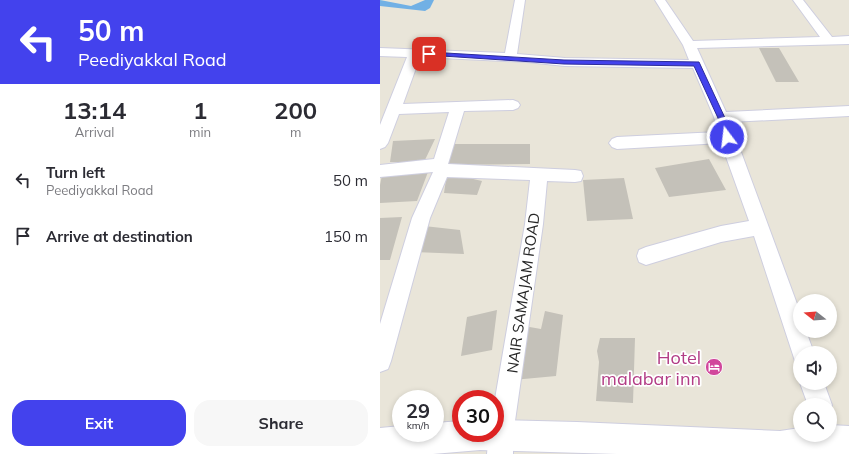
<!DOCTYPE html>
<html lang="en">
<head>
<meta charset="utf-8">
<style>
  :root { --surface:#fff; --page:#f7f7f7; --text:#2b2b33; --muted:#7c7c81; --accent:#4342ed }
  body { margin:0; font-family:Mulish,sans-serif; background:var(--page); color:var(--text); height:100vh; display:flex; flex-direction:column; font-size:15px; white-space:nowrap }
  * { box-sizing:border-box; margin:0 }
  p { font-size:13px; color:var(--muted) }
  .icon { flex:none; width:22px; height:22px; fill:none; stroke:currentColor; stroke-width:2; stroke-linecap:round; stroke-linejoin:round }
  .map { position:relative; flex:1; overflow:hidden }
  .drawer { display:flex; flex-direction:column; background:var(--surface); width:380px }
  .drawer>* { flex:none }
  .banner { background:#4342ed; color:#fff; overflow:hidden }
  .needle { width:26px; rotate:287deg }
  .fabs { position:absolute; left:413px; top:294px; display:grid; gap:8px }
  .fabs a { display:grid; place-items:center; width:44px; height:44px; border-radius:50%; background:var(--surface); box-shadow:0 2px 6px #0003; font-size:20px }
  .speed { position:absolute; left:12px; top:390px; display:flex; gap:8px; font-size:20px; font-weight:700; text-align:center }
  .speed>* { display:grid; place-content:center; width:52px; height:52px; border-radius:50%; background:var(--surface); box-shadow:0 2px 6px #0003; line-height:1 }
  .speed small { font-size:10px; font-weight:400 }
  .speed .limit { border:6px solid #d22; background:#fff; color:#111 }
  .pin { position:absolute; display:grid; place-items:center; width:34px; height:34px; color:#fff; margin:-17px; border-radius:8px; box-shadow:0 2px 6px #0006 }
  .me { position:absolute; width:44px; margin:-22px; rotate:345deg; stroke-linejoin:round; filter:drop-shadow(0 0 3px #0008) }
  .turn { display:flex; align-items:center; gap:14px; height:84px; padding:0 12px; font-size:18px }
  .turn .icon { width:52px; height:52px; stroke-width:2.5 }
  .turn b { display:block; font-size:28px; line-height:34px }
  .eta { display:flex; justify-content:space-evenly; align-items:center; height:68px; text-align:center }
  .eta b { font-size:24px; font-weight:700; line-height:28px }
  .action { display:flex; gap:8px; margin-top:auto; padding:8px 12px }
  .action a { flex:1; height:46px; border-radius:16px; background:var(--accent); color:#fff; font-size:16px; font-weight:700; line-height:46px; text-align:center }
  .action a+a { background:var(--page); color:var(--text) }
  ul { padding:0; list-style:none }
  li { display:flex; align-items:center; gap:12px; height:56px; padding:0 12px }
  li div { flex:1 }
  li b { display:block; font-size:15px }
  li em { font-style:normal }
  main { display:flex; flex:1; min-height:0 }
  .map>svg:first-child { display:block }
</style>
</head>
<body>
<main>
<section class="drawer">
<div class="banner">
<div class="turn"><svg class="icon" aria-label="left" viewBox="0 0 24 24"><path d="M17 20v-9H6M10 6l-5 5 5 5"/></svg><div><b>50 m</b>Peediyakkal Road</div></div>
</div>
<div class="eta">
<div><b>13:14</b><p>Arrival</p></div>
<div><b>1</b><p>min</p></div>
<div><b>200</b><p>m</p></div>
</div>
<ul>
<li><svg class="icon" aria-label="left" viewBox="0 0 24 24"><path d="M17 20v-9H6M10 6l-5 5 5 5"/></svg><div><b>Turn left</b><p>Peediyakkal Road</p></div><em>50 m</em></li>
<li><svg class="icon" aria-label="arrive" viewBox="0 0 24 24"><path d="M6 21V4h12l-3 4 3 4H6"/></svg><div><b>Arrive at destination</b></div><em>150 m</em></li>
</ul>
<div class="action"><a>Exit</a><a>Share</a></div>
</section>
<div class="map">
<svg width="469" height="454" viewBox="0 0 469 454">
  <rect width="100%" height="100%" fill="#e9e5d9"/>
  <path fill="#71b0e5" d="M0,0L31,6L45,0H54L50,8L45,11L0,6Z"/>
  <path fill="#c4c1b9" d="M379,48H399L419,82H396Z
    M55,139L44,162H10L13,141Z
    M69,144H150V164L62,165Z
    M329,159L346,190L289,197L275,168Z
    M48,172L37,201L0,203V185L2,175Z
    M67,173L102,181L97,195L64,193Z
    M244,178L253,219L207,221L203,180Z
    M22,217L10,260H0V218Z
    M44,226L80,230L84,254L34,252Z
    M117,310L112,350L81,356L87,317Z
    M165,311L183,315L176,376L133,380L144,326L161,329Z
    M220,338H255L253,403L216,401L219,362L217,351Z"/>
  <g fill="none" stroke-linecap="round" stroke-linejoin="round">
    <defs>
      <path id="street" d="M135,0H145L137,54L185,58L309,60L303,45L275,0H285L313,41L440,37L413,0H423L452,37L469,36V44L317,48L346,112L469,106V116L350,122L420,312V331H426L434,353H420V363L415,361L374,236L341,242L266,265L259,262L257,256L259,250L266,247L341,226L369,221L341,143L237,149L232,147L229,143L232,139L237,137L338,132L334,117L313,68L185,66L147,62L40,57L23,104L133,100L138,102L140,105L138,108L133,110L84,111L68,164L195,170L201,171L203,176L201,181L195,182L167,181L163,224L133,435V454H107L109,433H115V399L145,224L150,180L67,177L50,218L11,361L8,369L0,372V324L32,218L53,172L0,177V165L54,159L69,112L19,114L8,143L5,147L0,149V125L27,57L0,56V48L125,53Z
        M420,383H444L452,405L450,410V405H428Z"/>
      <path id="secondary" d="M115,420L197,422L400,431L420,428V435H450V425L469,426V454H237L100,450L53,454H0V428L21,426V433H55V423L81,421V433H115Z"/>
    </defs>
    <use href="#street" stroke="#cecedf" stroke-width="2"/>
    <use href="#secondary" stroke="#cecedf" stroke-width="2"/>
    <use href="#street" fill="#fff" fill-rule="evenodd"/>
    <use href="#secondary" fill="#fff" fill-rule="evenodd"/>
  </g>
  <path fill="#4342ed" stroke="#2c2b9a" d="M49,52L184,60L319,62L345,118L351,137L347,140L343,137L338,118L314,66L184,64L47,55V53Z"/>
  <defs>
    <symbol id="hotel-disc" viewBox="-11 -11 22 22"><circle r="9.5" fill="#d1479c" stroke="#fff"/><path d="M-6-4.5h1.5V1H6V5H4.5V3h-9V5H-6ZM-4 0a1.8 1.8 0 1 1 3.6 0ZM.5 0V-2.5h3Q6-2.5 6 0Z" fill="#fff"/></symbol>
  </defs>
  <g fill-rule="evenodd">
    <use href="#hotel-disc" x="324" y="357" width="20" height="20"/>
  </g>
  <g text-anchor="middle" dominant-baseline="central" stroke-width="3.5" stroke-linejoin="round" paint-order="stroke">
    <g font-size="15" fill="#272727" stroke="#fff">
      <text transform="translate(143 293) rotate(-82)">NAIR SAMAJAM ROAD</text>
    </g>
    <g font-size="18" fill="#b23c85" stroke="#fff" text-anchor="end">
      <text x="321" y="357">Hotel<tspan x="321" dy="21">malabar inn</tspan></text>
    </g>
  </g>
</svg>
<div class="fabs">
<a><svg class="needle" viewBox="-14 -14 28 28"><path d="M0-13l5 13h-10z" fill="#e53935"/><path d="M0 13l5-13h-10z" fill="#7c7c81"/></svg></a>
<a><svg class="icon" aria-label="sound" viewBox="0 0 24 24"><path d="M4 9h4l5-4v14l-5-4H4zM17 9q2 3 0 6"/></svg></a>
<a><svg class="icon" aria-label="search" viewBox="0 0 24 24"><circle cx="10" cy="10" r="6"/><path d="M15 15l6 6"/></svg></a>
</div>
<div class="speed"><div>29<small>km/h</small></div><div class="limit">30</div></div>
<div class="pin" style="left:49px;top:54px;background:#d93025"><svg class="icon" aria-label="arrive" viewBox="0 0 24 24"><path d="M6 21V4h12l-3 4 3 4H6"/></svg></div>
<svg class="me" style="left:347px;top:137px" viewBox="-20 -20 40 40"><circle r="17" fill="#4342ed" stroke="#fff" stroke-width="3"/><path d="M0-11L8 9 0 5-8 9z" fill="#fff"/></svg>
</div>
</main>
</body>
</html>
